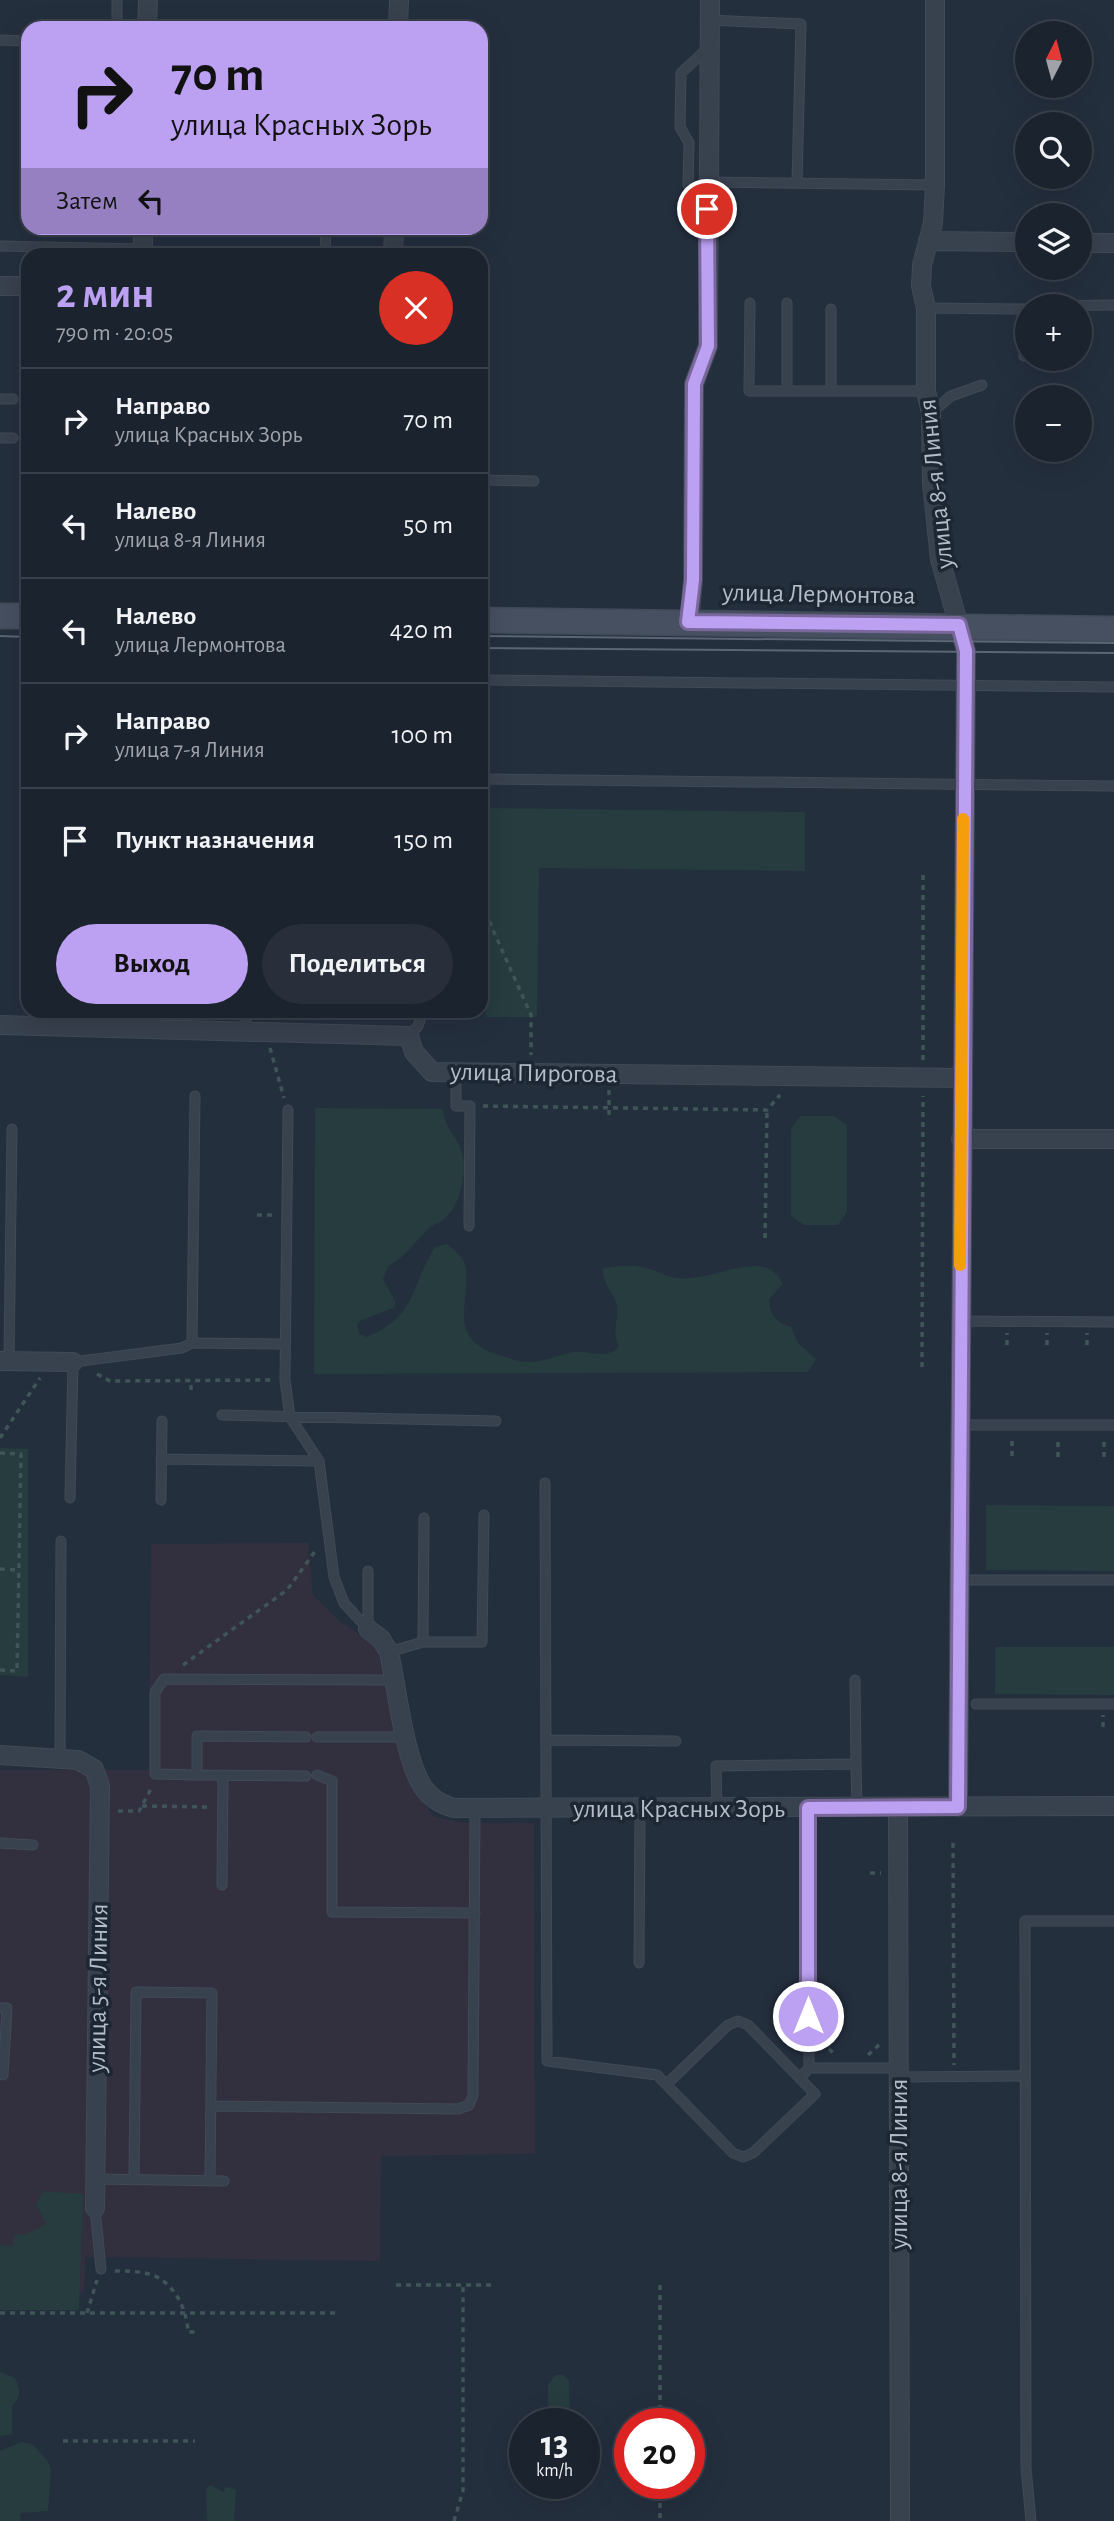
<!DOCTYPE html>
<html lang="ru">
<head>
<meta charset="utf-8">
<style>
  :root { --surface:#1b232e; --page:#282f3a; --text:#f1f3f6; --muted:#a0a4aa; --line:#39404a; --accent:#bca0f2 }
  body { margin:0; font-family:"Alegreya Sans",sans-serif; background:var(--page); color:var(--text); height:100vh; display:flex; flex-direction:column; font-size:26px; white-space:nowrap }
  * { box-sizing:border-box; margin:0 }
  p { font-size:23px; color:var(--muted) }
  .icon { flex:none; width:38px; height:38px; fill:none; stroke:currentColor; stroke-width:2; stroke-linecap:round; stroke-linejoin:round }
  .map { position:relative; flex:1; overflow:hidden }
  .sheet { position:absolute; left:21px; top:248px; width:467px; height:770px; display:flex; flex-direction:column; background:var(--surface); border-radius:21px; box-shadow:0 7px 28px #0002,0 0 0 2px var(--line) }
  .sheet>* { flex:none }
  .hud { position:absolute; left:21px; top:21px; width:467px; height:214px; border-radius:21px; box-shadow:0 7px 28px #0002,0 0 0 2px var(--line); background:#bca0f2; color:#111; overflow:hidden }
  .needle { width:46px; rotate:6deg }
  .controls { position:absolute; left:1015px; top:21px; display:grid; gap:14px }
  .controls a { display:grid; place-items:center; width:77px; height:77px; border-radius:50%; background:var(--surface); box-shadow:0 7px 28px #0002,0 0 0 2px var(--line); font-size:35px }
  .speed { position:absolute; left:509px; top:2408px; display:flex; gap:14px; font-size:35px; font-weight:700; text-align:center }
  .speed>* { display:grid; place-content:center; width:91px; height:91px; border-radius:50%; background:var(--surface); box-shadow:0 7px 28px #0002,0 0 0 2px var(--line); line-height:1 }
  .speed small { font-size:18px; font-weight:400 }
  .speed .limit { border:10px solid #d22; background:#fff; color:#111 }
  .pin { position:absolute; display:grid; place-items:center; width:60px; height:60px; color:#fff; margin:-30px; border:4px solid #fff; border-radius:50%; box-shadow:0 2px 7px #0007 }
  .me { position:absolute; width:77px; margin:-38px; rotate:0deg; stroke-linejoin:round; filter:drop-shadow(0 0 5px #0008) }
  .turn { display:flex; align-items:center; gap:24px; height:147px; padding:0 35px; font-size:32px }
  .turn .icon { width:91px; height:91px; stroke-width:2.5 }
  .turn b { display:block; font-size:49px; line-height:60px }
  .then { display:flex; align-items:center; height:66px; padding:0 35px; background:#0003; gap:14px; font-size:26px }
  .round { display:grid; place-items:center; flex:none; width:74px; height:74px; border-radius:37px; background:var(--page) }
  .head { display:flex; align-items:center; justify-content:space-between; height:119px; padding:0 35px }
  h1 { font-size:42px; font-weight:600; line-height:52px; color:var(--accent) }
  .button { display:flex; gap:14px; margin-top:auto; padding:14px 35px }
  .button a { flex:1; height:80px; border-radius:42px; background:var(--accent); color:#111; font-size:28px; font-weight:600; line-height:80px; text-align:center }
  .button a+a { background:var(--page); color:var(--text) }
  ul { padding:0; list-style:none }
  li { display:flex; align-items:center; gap:21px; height:105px; padding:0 35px; border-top:2px solid var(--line) }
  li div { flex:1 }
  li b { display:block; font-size:26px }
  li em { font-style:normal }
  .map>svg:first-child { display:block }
</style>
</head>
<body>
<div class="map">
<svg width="1114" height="2521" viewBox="0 0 1114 2521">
  <rect width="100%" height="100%" fill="#242f3e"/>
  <path fill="#32303f" d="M308,1543L313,1595L338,1620L377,1646L412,1787L434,1817L465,1823H534L535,2154L381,2156L380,2261L85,2257L84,2292L0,2291V1770H149L151,1544Z"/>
  <path fill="#263c3f" d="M481,808L805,812V871L539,868L537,1017H486L487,963L481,962Z
    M315,1108L443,1109C444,1130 460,1137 463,1157C466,1175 460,1206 445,1218C440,1223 432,1224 427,1230C413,1244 406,1256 388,1266L383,1279L395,1301V1307L360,1321L357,1326L360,1334L367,1337C419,1314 409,1288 435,1247L447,1244C455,1251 464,1257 466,1268C470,1304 447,1337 496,1354C530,1366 535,1363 568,1353C585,1348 606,1362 619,1346C611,1333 619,1319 617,1306C614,1291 602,1285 603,1268C617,1266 632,1264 646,1268C656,1270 667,1277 677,1278C705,1281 732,1265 758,1266C770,1267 779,1274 783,1284L769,1299C770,1315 775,1322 791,1327L798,1343L816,1359L808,1372L314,1374Z
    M800,1116H834L847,1125V1212L838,1225H804L791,1216V1129Z
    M0,1448L28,1449V1677L0,1675Z
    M986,1505L1114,1506V1571L986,1570Z
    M995,1647H1114V1695L995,1694Z
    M43,2191L83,2194L79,2310H0V2245L13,2246L14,2235L27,2234L47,2224L36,2205Z
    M0,2372L15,2378C21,2391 21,2396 12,2406V2434L0,2436Z
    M555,2375H563L569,2381L570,2424H548V2385Z
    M22,2442L32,2444L48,2461L51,2470L48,2511L21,2513L20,2521H0V2451Z
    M548,2483H570L569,2492L563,2497L555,2498L549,2492Z
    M210,2485L224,2492L225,2487L236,2489L234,2521H207L206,2488Z"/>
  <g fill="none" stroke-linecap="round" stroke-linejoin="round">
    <defs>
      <path id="service" d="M709,20L801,24L797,183
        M117,28V0
        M0,40L28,41
        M707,182L935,185
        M688,185L689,143L680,127L681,73L708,48
        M325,228L326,256
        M0,246L142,249
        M750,303L749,391H926
        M1037,306L1114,305
        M926,308L1027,309
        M1024,356L1027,309
        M787,391V303
        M831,391V309
        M0,399H13
        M931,413L951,396L982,385
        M0,438H13
        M481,480L534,481
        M481,680L1114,687
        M481,779L1114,786
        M246,1032V1012
        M409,1036L418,1026L423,1012
        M456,1072V1106H470L469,1226
        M195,1096L192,1343L285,1344
        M288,1110L285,1380L290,1417L319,1461L334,1577L344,1603L368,1629
        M960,1321L1114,1322
        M9,1361L12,1129
        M222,1415L496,1421
        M960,1425H1114
        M161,1459L319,1461
        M545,1483L547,2061L657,2075L733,2153L743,2157L753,2153L815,2094L748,2025L738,2021L728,2025L667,2084
        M70,1498L73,1362L182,1348L192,1343
        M161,1500L162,1421
        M424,1518L423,1642H482L484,1515
        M959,1580H1114
        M368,1629V1571
        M389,1652L423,1642
        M855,1680L856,1764
        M976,1704H1114
        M317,1737H406
        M546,1740L676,1741
        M60,1757L61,1541
        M197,1775L155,1774V1692L164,1679L395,1680
        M317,1775L332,1781V1912L475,1913
        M306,1776L197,1775V1736L306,1737
        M717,1809L716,1766L856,1764L857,1807
        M0,1843L33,1845
        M222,1885L223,1775
        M639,1963L640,1809
        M0,2008H7L3,2075
        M809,2068H898
        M898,2077L1025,2076
        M800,2078L809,2068L808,1808
        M211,2106L458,2109L469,2105L473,2095L475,1810
        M96,2179L224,2181
        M134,2180L136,1992L212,1993L210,2180
        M95,2208L101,2269
        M1031,2521L1026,2468L1025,1921H1114"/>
      <path id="minor" d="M935,0V185L933,223L922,265L921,286L926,308V391L931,413L932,483L940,559L966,651L958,1807
        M147,28L148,0
        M398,28L399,0
        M143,228V256
        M928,241L1027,242
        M1080,243H1114
        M393,256L394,228
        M0,286H28
        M689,623L693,580L694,384L708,346L710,0
        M0,1025L409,1036L414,1052L432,1072L962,1078
        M961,1139H1114
        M0,1361L73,1362
        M368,1629L381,1639L389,1652C397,1688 404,1758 423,1787C431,1799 441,1804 454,1808L1114,1806
        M0,1755L78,1760L94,1769L100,1786L95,2208
        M898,1807L900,2521"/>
      <path id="secondary" d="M0,616H28
        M481,620L1114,629"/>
    </defs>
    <use href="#service" stroke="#414a57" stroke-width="11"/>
    <use href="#minor" stroke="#414a57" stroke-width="20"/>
    <use href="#secondary" stroke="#414a57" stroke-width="27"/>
    <path stroke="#3f5557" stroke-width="3.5" stroke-dasharray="5 5" stroke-linecap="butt" d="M481,903L531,1015V1055
      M270,1048L284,1098
      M923,1060V871
      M483,1106L767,1110L780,1095
      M609,1115V1090
      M257,1215H276
      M765,1238L767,1110
      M1007,1345V1333
      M1047,1345V1333
      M1087,1345V1333
      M922,1367L923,1096
      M97,1374L110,1381L273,1380
      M191,1390V1380
      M0,1438L40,1378
      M0,1453L21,1454L17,1671L0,1670
      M1012,1456V1437
      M1058,1457V1438
      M1104,1457V1438
      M0,1569L19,1570
      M183,1665L287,1590L316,1550
      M1103,1727V1715
      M142,1806L210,1807
      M118,1811H139L152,1787
      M953,1843L954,2065
      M870,1873H881
      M822,2042L834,2054
      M868,2055L880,2044
      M115,2271C125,2271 138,2271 149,2274C174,2281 187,2309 188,2332H195
      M396,2285H491
      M660,2285V2424
      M0,2313H338
      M87,2313L97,2280
      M63,2441H195
      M660,2483V2521
      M454,2521L463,2491V2285"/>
    <use href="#service" stroke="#38414e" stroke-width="9"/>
    <use href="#minor" stroke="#38414e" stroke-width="18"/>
    <use href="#secondary" stroke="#465061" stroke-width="24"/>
    <path stroke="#5a6575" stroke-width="2" d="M0,636L28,637
      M481,636L1114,643
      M481,648L1114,653"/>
  </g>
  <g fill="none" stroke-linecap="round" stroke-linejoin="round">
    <defs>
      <path id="route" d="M707,209L708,346L694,384L693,580L688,622L959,625L966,651L958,1807L808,1808V2016"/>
    </defs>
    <use href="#route" stroke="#7a689d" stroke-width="18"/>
    <use href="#route" stroke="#bca0f2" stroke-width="12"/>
    <path stroke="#f59e0b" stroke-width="12" d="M960,1265L963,819"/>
  </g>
  <g text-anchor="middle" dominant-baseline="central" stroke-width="7" stroke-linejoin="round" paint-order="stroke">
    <g font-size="26" fill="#b4bcc9" stroke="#1d2633">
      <text transform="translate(936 484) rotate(-96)">улица 8-я Линия</text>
      <text transform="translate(819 594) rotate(1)">улица Лермонтова</text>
      <text transform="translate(534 1073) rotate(1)">улица Пирогова</text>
      <text x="679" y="1809">улица Красных Зорь</text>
      <text transform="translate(98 1988) rotate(-89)">улица 5-я Линия</text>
      <text transform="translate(899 2164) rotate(-90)">улица 8-я Линия</text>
    </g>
  </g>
</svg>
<div class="controls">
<a><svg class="needle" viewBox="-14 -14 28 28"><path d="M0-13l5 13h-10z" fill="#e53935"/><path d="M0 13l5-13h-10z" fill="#a0a4aa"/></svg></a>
<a><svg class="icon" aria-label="search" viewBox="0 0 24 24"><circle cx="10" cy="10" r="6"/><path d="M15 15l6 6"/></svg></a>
<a><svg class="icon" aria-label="layers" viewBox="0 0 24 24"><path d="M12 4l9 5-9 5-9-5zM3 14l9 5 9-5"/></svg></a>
<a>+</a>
<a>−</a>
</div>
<div class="speed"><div>13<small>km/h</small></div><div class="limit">20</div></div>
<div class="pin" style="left:707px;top:209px;background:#d93025"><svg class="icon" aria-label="arrive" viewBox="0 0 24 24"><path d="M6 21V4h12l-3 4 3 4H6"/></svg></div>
<svg class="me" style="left:808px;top:2016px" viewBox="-20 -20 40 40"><circle r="17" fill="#bca0f2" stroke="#fff" stroke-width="3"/><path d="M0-11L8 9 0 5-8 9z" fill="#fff"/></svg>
<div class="hud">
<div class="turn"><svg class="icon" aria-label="right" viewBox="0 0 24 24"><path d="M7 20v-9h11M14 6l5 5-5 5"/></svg><div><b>70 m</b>улица Красных Зорь</div></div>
<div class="then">Затем<svg class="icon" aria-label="left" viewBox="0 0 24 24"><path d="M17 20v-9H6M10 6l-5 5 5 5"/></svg></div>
</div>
<section class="sheet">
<div class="head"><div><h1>2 мин</h1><p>790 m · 20:05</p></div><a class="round" style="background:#d93025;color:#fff"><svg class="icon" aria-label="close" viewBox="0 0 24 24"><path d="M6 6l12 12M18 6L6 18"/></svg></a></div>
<ul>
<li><svg class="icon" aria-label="right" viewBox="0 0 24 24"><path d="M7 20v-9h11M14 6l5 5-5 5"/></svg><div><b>Направо</b><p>улица Красных Зорь</p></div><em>70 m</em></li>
<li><svg class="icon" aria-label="left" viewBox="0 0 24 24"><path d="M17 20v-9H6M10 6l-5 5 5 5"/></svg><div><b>Налево</b><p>улица 8-я Линия</p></div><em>50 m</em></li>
<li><svg class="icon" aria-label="left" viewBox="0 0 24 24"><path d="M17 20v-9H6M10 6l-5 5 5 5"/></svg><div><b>Налево</b><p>улица Лермонтова</p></div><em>420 m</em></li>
<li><svg class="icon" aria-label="right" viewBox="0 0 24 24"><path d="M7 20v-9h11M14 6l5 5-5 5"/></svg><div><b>Направо</b><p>улица 7-я Линия</p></div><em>100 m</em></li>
<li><svg class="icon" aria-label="arrive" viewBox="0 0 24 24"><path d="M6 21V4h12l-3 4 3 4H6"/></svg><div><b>Пункт назначения</b></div><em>150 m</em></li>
</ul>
<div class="button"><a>Выход</a><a>Поделиться</a></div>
</section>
</div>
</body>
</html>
